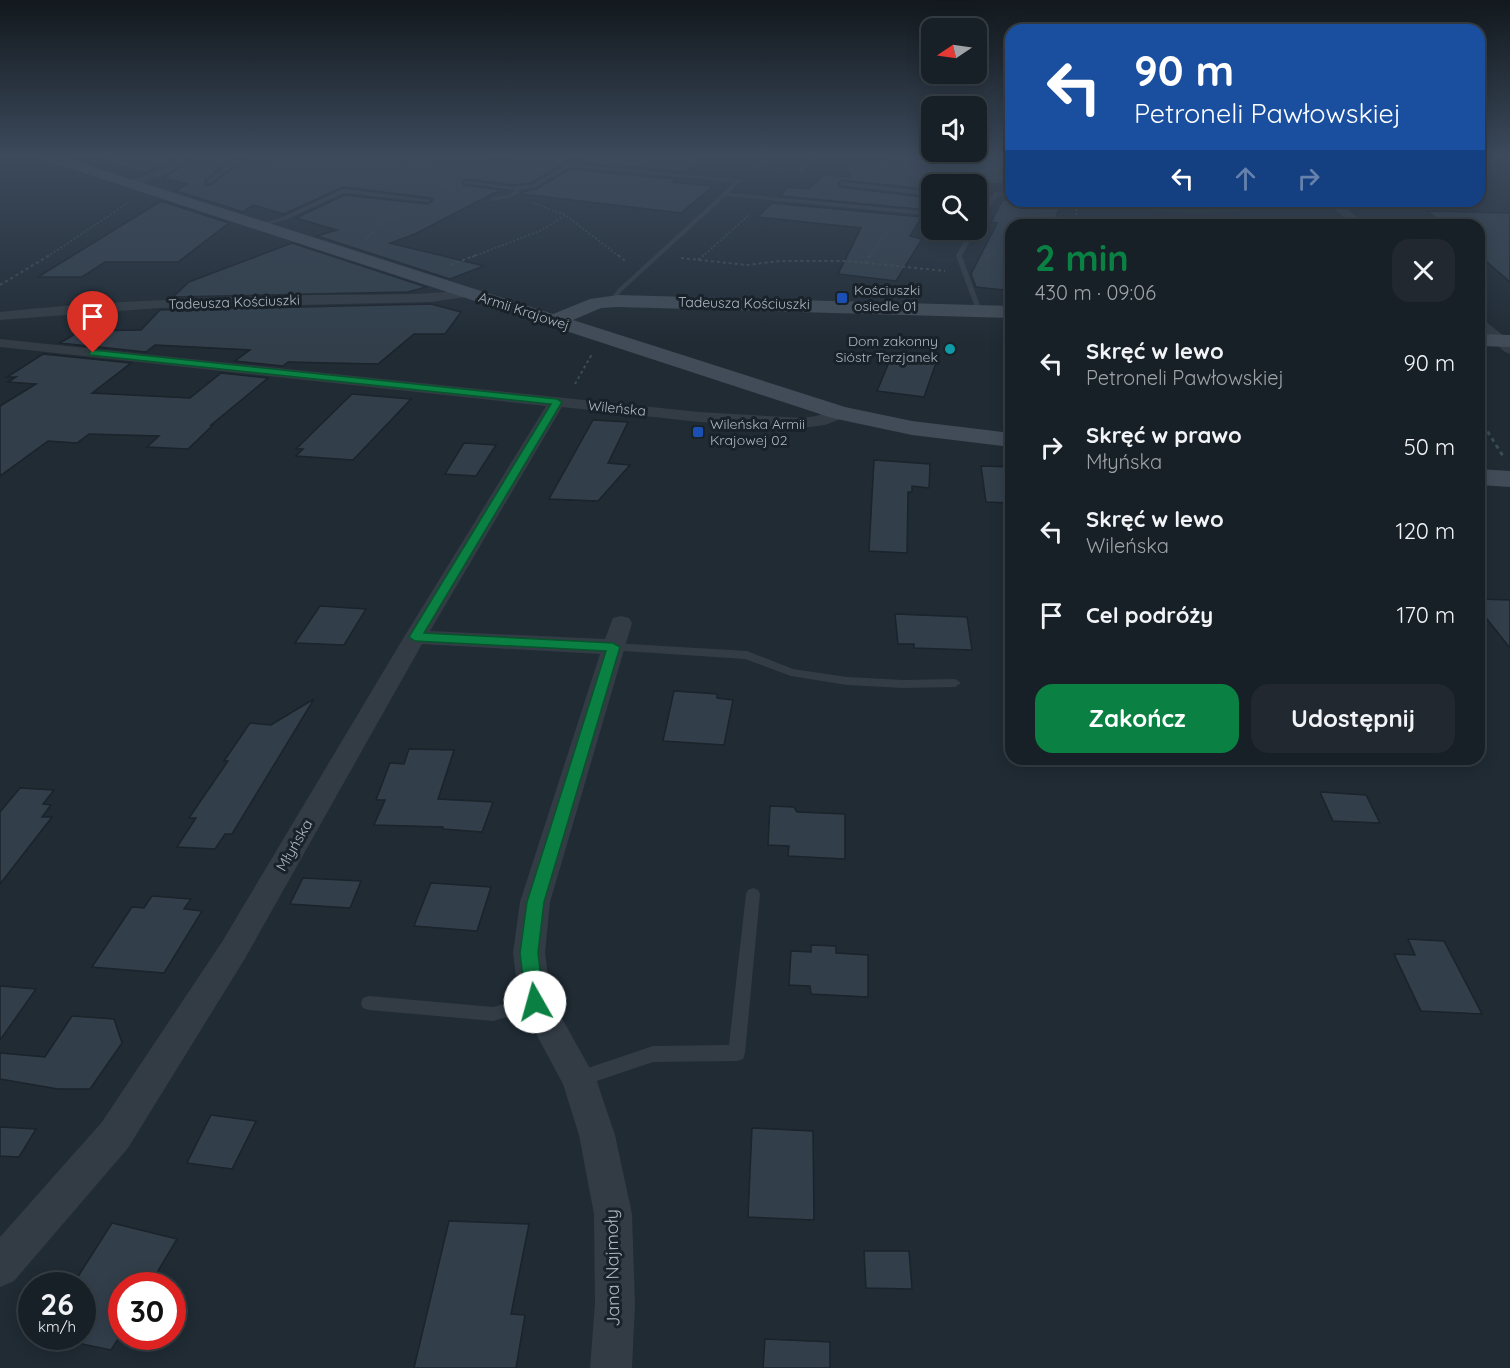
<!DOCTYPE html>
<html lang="pl">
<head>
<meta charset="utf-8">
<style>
  :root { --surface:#182027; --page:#21282f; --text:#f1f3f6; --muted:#9fa3a7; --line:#363e44; --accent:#0b8043 }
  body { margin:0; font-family:Quicksand,sans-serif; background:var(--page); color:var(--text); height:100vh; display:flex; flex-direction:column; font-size:22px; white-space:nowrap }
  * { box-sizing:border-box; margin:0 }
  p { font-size:20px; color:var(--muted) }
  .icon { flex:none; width:33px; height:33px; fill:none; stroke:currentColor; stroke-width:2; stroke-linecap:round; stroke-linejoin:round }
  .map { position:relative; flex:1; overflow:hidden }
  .details { position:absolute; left:1005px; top:219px; width:480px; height:546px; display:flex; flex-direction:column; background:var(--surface); border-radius:18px; box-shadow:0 3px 15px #0003,0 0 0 2px var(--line) }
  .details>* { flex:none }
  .banner { position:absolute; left:1005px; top:24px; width:480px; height:183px; border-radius:18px; box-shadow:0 3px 15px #0003,0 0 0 2px var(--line); background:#1a4fa0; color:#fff; overflow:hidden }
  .needle { width:39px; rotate:257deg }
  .fabs { position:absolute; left:921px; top:18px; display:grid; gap:12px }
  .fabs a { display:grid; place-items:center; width:66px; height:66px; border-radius:12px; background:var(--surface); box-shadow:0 3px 15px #0003,0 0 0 2px var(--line); font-size:30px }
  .speed { position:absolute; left:18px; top:1272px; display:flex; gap:12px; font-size:30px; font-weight:700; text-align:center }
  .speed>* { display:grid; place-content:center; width:78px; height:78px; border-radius:50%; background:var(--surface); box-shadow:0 3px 15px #0003,0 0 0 2px var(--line); line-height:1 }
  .speed small { font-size:15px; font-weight:400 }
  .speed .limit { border:9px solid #d22; background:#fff; color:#111 }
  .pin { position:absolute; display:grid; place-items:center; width:51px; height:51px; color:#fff; margin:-62px -26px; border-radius:50% 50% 50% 0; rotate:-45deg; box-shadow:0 0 6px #0007 }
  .pin .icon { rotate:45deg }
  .me { position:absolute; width:66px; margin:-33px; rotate:353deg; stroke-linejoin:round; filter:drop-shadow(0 0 4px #0008) }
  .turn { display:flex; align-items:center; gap:21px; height:126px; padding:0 30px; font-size:27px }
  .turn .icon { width:78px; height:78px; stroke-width:2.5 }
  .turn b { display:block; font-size:42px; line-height:51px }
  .lanes { display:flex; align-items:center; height:57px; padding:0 30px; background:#0003; justify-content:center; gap:30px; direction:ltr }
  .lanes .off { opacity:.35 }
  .round { display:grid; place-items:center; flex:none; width:63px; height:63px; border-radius:18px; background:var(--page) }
  .summary { display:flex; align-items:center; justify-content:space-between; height:102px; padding:0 30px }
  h1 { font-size:36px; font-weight:700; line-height:45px; color:var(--accent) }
  .button { display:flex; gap:12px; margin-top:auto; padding:12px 30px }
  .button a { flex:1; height:69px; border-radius:18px; background:var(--accent); color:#fff; font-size:24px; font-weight:700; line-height:69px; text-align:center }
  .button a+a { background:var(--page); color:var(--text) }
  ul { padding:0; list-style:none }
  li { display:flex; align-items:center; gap:18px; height:84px; padding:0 30px }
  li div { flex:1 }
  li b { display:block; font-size:22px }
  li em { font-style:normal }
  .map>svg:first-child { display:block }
</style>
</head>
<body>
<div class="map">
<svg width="1510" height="1368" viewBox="0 0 1510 1368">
  <rect width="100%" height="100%" fill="#202b34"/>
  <path fill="#223535" d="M1117,201H1266V202C1222,221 1163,215 1117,201Z"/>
  <path fill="#323f4b" stroke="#1b232b" stroke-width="1.5" d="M107,155H181L145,173L106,162Z
    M198,155H239L206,179L205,185H211L249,155H479L483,158L510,160L519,155H578L531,183L512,185L466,179L462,183L464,185L510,191L496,192L415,234L390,243L484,266L450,279L317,236L337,230L296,218L344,195L428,204L433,200L431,198L343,187L284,214L253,205L243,212L176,191L187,184L163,178Z
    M589,155H663L705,159L686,172L580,162Z
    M881,155H1011V184H932V190L842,180L838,184L840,187L932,198L928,210L780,196L788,187L809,189L823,175L850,177L846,161H883Z
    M570,169L677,179L672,182L713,186L681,213L521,194L522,192L536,189Z
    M1010,199L1011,201H1063L1052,225H1011V266L1003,290L976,287L971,274L997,223L991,222L1002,201Z
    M161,201L229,223L178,262H105L82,277H38Z
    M772,203L922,217L910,236L922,239L896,281L838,274L861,228L757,217Z
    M1427,211L1510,213V282L1479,255V225H1444Z
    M292,243L426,287L408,292L173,297L189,282Z
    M431,304L461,312L445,334H414L378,364L288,362L283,366L235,361L250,350L155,345L146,352L60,343L80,331L141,330L160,310Z
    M43,354L131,363L92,393L190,398L221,373L268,378L211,425H213L188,449L147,447L159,436L89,434L77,443L48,441L0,476V406L36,384L8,382L16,377H7Z
    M894,358L936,363L924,397L877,391L890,360Z
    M352,394L411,399L353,460L296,456L303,449H296Z
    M593,420L628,422L608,463L630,465L598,501L549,499Z
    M464,443L496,445L476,476L445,474Z
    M874,460L930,464L929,488L912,486V492H908L907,553L869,551Z
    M981,466L1011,467V503L986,502Z
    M1479,599L1510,600V648L1479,609Z
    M320,606L366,609L344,645L295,643Z
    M895,614L967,617L972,650L914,648V644H898Z
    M674,691L717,694V698L733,700L724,745L663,741Z
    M314,699L232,834H225L215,849L177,847L196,818H189L228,761H224L250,723L271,725Z
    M409,749L454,750L438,799L493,802L482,832L443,829V827L374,825L385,800H376L390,763L404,764Z
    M20,788L54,790L43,804L51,805L42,817H52L0,884V812Z
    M1320,792L1366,795L1380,823L1333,821Z
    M770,806L794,807L797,812L845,814V859L788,856L789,846L768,845Z
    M303,878L361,881L350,908L290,904Z
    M431,883L491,887L477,931L414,926Z
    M152,896L191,899L184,909L202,911L164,973L92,967L132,907L144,908Z
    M1408,939L1444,941L1482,1014L1421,1011L1394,954L1415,955Z
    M811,945L836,946V953L868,955V997L811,994L810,986L789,985L791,951L811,952Z
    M0,986L36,989L0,1040Z
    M72,1016L114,1019L122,1043L90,1089H58L0,1079V1053L45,1057Z
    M211,1115L256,1121L232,1169L187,1163Z
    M0,1127L36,1129L19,1157L0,1156Z
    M752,1128L813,1131L814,1220L748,1217Z
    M449,1221L529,1224L511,1314L525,1315L516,1368H414Z
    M112,1223L177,1239L149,1286H122V1333L111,1350L82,1344V1286H72Z
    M864,1251H909L912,1289L866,1288Z
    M765,1339L830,1342V1368H763Z"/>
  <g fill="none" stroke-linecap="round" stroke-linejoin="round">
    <path stroke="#3a4e4e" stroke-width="1.5" stroke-dasharray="2 2" stroke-linecap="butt" d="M264,155L454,174
      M685,155L710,157
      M877,155L880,163L891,171
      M928,155L956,169H996L1011,173
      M312,158L321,155
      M825,160H879
      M704,161L713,155
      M731,162L740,155
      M757,166L785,162
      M750,167L784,171
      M246,178L269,169L305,160
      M944,184L962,155
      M453,188L431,182L410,170L440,156L467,159
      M1076,201L1077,225
      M533,203L565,215L620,257
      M366,240L382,222L397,215
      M47,257L128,203
      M472,257L542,230L564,216
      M702,257L750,214
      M869,257L890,227"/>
    <path stroke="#3a4e4e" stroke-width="2" stroke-dasharray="3 3" stroke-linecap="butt" d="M618,255L625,261
      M681,258L747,265L780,261H847L945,271
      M698,260L703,255
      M865,263L870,255
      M451,265L476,255
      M0,285L50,255
      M886,354L921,358
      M575,384L592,354"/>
    <path stroke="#3a4e4e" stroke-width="3" stroke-dasharray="4 4" stroke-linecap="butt" d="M1479,418L1503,456"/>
    <path fill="#333c45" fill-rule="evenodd" d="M242,155H247L211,183H207V181Z
      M481,155H517L510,158L483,156Z
      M582,155H587L573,164L741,180L729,193L930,212L932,216L928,222L932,223V227L921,223L926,215L726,196L622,291L619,295L621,301L618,303L615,301L613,295L618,289L735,182L569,167L535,187L519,190L520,192L512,197L492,201L490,198L508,195L516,190L464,183L467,181L512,187L532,185Z
      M809,155H813L812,161L800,173H796L808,160Z
      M842,182L932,192V196L840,185Z
      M343,189L431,200L428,202L344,193L285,220L259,227L256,225L281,218Z
      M994,192L1011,193V197L998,195L976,228V220Z
      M949,230H965L975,232L962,256L982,311L976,310L956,256L968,233Z
      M613,643L747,651L793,669L847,677L903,680L955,679L961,683L955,687L903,688L847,685L791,676L745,659L609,650L607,647Z
      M753,888L758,890L760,894L745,1053L743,1059L737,1061L653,1062L579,1087L573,1085L570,1079L573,1073L653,1046L729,1045L746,894L748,890Z
      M535,995L541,997L543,1002L541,1007L493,1021L369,1010L363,1008L361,1003L363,998L369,996L493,1007Z"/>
    <path fill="#333c45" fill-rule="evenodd" d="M185,155H196L166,174L130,186L125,183L158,170Z
      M1485,155H1510V160L1490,158Z
      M1325,201H1338L1366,225H1353Z
      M468,289L475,293L473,296L431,302L159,308L0,320V312C103,301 206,298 309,295C362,294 415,297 468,289Z
      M1479,319L1484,320L1510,341V354L1505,352L1479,330Z
      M0,339L699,412L802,418L816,416L840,408L848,413L846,417L825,425L802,428L699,422L562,407L430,631L605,639L613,618L621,616L629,618L632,623L550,902L545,953L551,999L596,1079L615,1135L632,1214L635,1304L632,1368H590L595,1304L594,1214L579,1135L563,1084L519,1002L513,953L520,902L600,654L422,644L244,960L128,1148L14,1281L0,1287V1237L102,1122L222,942L404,637L546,406L0,347Z"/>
    <path fill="#424c58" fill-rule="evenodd" d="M36,155H56L553,314L590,299L618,295L1011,306V318L618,307L601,308L573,320L845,407L912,421L1011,433V447L912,435L832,418L38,158Z
      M1479,334L1510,335V347L1479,346Z
      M1479,469L1510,471V487L1479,485Z"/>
  </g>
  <linearGradient id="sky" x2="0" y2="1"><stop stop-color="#12181d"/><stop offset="0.45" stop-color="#3c4a5c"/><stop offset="1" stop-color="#3c4a5c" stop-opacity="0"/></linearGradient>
  <rect width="1510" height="346" fill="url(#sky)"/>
  <path fill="#0b8043" stroke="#07532c" stroke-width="1.5" d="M93,350L557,399L562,402L424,633L613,643L620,647L544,902L538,953L544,1002L541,1008L535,1010L528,1008L526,1002L520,953L527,902L606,651L415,641L409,637L551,404L90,355L89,353Z"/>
  <g fill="#1a4fb4" stroke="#192129" stroke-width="2">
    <rect x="836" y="292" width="12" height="12" rx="3"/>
    <rect x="692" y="426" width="12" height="12" rx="3"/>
  </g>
  <circle fill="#0f9aa8" stroke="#192129" stroke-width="2" cx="950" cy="349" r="6"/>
  <g text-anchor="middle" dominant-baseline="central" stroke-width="6" stroke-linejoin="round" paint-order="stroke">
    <g font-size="14" fill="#adb7c2" stroke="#192129" text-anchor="start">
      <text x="854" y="290">Kościuszki<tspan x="854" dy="16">osiedle 01</tspan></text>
      <text x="938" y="341" text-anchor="end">Dom zakonny<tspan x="938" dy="16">Sióstr Terzjanek</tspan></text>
      <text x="710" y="424">Wileńska Armii<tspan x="710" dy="16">Krajowej 02</tspan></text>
    </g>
    <g font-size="14" fill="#adb7c2" stroke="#192129">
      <text transform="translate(234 302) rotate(-2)">Tadeusza Kościuszki</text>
      <text transform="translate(744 303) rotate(1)">Tadeusza Kościuszki</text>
      <text transform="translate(524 311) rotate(18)">Armii Krajowej</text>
      <text transform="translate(617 408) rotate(6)">Wileńska</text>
    </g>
    <g font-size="15" fill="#adb7c2" stroke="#192129">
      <text transform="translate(294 845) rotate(-60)">Młyńska</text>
    </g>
    <g font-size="18" fill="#adb7c2" stroke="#192129">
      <text transform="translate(612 1268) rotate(-91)">Jana Najmoły</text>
    </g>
  </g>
</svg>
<div class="fabs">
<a><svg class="needle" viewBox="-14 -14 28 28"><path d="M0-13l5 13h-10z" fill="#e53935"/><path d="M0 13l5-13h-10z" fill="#9fa3a7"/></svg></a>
<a><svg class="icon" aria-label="sound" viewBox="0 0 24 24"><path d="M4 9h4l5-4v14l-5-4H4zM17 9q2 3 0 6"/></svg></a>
<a><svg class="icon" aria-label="search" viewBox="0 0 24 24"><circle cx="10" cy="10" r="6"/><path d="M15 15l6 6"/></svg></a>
</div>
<div class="speed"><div>26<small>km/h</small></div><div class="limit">30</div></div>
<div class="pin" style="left:93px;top:353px;background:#d93025"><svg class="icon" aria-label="arrive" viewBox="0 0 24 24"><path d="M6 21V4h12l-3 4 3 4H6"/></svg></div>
<svg class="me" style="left:535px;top:1002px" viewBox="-20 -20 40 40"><circle r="19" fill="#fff"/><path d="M0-13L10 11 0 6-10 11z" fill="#0b8043"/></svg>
<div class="banner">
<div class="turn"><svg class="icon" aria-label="left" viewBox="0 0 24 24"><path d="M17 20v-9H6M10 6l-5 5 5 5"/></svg><div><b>90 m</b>Petroneli Pawłowskiej</div></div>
<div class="lanes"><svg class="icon" aria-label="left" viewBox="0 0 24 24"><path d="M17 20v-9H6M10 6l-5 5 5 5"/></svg><svg class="icon off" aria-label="ahead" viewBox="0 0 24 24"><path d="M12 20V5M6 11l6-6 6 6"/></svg><svg class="icon off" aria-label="right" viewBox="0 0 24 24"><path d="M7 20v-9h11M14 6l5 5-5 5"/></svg></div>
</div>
<section class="details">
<div class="summary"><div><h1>2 min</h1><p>430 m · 09:06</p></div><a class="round"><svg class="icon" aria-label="close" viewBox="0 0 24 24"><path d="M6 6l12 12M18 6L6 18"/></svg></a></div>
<ul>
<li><svg class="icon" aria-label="left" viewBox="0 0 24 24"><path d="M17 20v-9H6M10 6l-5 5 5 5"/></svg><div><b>Skręć w lewo</b><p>Petroneli Pawłowskiej</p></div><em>90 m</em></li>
<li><svg class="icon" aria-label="right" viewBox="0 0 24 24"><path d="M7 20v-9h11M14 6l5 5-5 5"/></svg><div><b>Skręć w prawo</b><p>Młyńska</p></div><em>50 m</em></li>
<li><svg class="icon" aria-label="left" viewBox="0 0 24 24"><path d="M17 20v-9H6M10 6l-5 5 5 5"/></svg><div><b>Skręć w lewo</b><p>Wileńska</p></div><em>120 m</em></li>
<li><svg class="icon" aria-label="arrive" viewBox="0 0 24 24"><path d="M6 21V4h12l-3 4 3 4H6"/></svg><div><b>Cel podróży</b></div><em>170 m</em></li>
</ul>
<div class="button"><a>Zakończ</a><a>Udostępnij</a></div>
</section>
</div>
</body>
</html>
